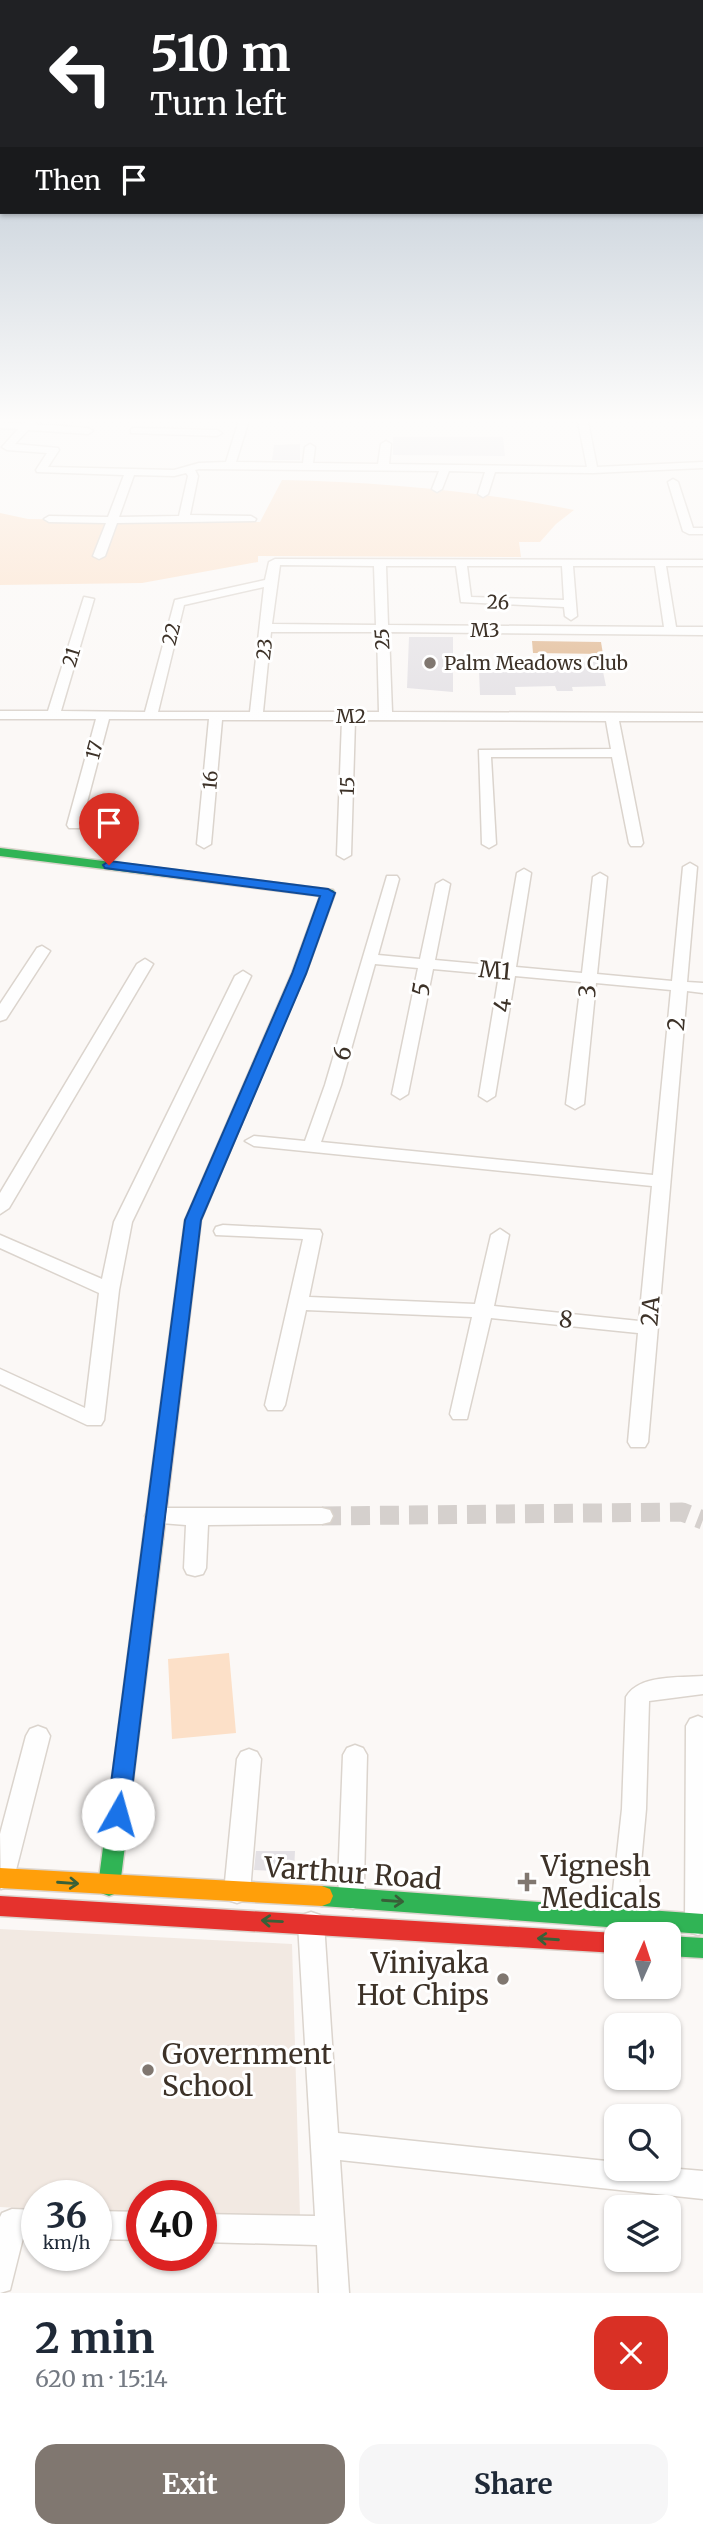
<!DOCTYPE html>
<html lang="en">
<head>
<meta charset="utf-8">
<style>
  :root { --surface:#fff; --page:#f6f6f7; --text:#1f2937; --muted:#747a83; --accent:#807770 }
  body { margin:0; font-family:Merriweather,serif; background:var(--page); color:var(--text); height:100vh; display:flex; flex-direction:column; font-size:26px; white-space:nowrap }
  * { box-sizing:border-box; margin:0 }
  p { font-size:23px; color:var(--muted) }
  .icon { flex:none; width:38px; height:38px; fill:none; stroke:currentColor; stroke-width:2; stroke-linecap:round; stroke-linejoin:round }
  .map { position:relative; height:2293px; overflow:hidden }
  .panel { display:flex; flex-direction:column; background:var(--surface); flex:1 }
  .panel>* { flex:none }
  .top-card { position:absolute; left:0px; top:0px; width:704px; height:214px; box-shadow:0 2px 5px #0004; background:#202124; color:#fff; overflow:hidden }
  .needle { width:46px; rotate:3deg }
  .buttons { position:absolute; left:604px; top:1922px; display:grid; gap:14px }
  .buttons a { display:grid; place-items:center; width:77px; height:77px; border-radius:14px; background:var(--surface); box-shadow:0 2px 5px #0004; font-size:35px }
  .speed { position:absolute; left:21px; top:2180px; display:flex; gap:14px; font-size:35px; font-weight:700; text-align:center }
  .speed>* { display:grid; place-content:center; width:91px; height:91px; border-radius:50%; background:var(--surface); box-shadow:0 2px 5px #0004; line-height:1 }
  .speed small { font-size:18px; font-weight:400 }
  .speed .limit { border:10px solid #d22; background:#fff; color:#111 }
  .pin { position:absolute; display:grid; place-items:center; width:60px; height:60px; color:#fff; margin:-72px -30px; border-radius:50% 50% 50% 0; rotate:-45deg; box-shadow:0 0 7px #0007 }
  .pin .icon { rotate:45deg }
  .me { position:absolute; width:77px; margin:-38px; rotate:7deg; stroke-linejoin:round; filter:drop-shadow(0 0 5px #0008) }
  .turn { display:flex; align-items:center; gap:24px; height:147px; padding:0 35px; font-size:32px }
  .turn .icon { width:91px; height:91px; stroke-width:2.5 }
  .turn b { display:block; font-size:49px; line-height:60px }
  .then { display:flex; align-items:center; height:66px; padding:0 35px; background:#0003; gap:14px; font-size:26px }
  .round { display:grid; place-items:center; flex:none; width:74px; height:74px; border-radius:21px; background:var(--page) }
  .overview { display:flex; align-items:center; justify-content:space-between; height:119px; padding:0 35px }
  h1 { font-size:42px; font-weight:700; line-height:52px }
  .cta { display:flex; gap:14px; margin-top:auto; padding:14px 35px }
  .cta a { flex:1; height:80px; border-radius:21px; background:var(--accent); color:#fff; font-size:28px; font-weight:700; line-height:80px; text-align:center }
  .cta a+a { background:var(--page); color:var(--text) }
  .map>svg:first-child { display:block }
</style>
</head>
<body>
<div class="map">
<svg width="703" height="2293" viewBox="0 0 703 2293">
  <rect width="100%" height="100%" fill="#fbf8f6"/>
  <path fill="#f2e9e2" d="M0,1929L292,1944L300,2217L201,2214V2196H142V2212L96,2210V2196H37V2209L0,2207Z"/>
  <path fill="#fce0c8" d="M282,480C380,482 478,491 574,510L556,524L540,542H519L521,557L258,556V562L142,583L0,585V513L28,519L260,522Z
    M229,1653L236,1733L172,1739L168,1659Z"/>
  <path fill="#e0b790" d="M532,641L601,642L603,654L533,653Z"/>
  <path fill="#e4e1e5" d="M393,437H503L505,456L393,455Z
    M300,444V460H272L274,445Z
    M409,637H453V692L407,688Z
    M521,662H601L606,686L572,687L573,691H557L555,686L515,687L516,695H480L479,671L522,672Z
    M256,1851H295L294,1872L254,1870Z"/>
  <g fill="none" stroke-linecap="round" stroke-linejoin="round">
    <path stroke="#d5d0cd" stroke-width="19" stroke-dasharray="19 10" stroke-linecap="butt" d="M322,1516L682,1512L703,1520"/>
    <defs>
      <path id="street" d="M29,417H40L34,424L88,428L93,431L88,434L28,430L15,444L58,448L59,450L48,467L174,470L199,463L226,462L240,417H250L236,462L303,463L305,447L310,444L315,447L313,463L378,464L381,444L386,441L391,444L389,464L587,467L577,417H587L597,467L703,462V468L593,473L495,472L488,494L483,497L478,494L485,472L449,471L442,489L437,492L432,489L439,471L199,469L195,470L198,476L190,515L251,516L256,519L255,521L117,523L105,556L99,559L93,556L106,523L49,522L44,519L49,516L108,517L124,475L37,472L36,470L47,453L7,450L2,447L18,429L0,428V422L23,424ZM186,473L188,476L179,516L119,517L134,475L174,476Z
        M135,428L217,430L222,433L217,436L131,433V429Z
        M673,479L678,482L693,528H703V534H689L683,531L668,482Z
        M275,559L703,560V566H666L676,627H703V635L389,632L392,712L703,713V721H619L643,843L641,846H631L629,843L612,757H491L496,844L489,848L482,844L479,750L611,749L606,721L355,720L351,855L344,859L337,855L342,720H222L211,844L204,848L197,844L209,719H109L81,825L79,828H69L67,825L96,719H0V711H48L84,597L94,599L61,711L145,712L175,600L265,580L269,562ZM280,565L374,566L376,625L272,624ZM386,566H456L461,602L564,607L565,616L571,620L577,616L573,566H655L664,627L388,625ZM467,566H562L564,600L471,597ZM264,587L250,712H158L184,605ZM271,632H377L379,712H263Z
        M690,863L697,867L687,982L703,983V993L687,991L648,1442L645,1447H631L628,1442L638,1333L491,1318L467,1419H453L450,1414L472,1317L306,1310L285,1405L282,1410H268L265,1405L303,1239L216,1235L214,1231L216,1227L223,1225L320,1230L322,1234L309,1297L475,1304L491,1235L500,1229L509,1235L494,1306L639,1321L652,1186L254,1146L245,1141L254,1136L305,1141L325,1085L387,876H397L399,879L378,955L420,959L436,884L443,880L450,884L435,960L501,966L517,873L524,869L531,873L516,967L582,973L593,877L600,873L607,877L597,974L672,981L683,867ZM375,964L418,968L392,1094L400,1099L408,1094L433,969L499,975L479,1096L487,1101L495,1096L515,976L581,982L566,1104L575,1109L584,1104L596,983L671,990L653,1175L321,1142L341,1085Z
        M42,946L50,951L6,1019L0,1021V1004L37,948Z
        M145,959L153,964L9,1208L0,1214V1193L137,964Z
        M243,971L251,976L132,1222L119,1290L104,1420L101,1425H87L0,1384V1369L85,1408L99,1293L0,1248V1235L102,1279L114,1222L235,976Z
        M156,1508H322L330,1510L333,1516L330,1522L322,1524L208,1525L206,1568L203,1574L195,1576L187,1574L184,1568L186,1525L148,1522L145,1516L148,1510Z
        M703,1676V1694L649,1701L646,1809L636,1918L632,1926L623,1929L614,1926L610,1918L622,1809L626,1697C639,1674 680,1678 703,1676Z
        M698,1716L703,1718V1933L698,1935L689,1932L685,1924L686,1726L690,1719Z
        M38,1726L46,1729L50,1736L14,1878L10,1886L1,1889L0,1834L26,1736L30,1729Z
        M355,1745L363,1748L367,1755L364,1884L366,1898L362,1906L353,1909L344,1906L338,1884L343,1755L347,1748Z
        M249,1749L257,1752L261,1759L250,1892L246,1900L237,1903L228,1900L224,1892L237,1759L241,1752Z
        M311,1912L320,1915L324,1923L338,2133L616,2162V2168H668L703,2171V2199L340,2160L349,2293H319L317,2245L201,2242V2214L315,2216L298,1923L302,1915Z
        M12,2209L37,2210V2238H23L10,2290L0,2293V2217L2,2213Z
        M96,2211L142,2212V2240L96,2239Z"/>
      <path id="fast" d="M0,848L333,890L335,893L306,973L265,1066H255L253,1063L292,973L320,896L0,856Z
        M153,1532L160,1534L163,1539L120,1886L117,1893L109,1896L101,1893L98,1886L143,1539L146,1534Z
        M322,1886L703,1914V1934L322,1906L314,1903L311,1896L314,1889Z
        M668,1936L703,1938V1958L668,1956Z"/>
      <path id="slow" d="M0,1868L322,1886L330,1889L333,1896L330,1903L322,1906L0,1888Z"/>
      <path id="jam" d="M260,1059L267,1063L201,1220L163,1539L160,1544L153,1546L146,1544L143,1539L185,1220L253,1063Z
        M0,1896L616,1933L619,1934H616V1953L0,1916Z"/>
    </defs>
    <use href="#street" stroke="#dbd4cd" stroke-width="3"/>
    <use href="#fast" stroke="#dbd4cd" stroke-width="3"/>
    <use href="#slow" stroke="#dbd4cd" stroke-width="3"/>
    <use href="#jam" stroke="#dbd4cd" stroke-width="3"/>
    <use href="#street" fill="#fefefe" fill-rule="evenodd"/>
    <use href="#fast" fill="#30b455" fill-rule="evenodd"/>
    <use href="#slow" fill="#ff9f0a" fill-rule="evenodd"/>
    <use href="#jam" fill="#e5322d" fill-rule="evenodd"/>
  </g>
  <defs><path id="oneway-shaft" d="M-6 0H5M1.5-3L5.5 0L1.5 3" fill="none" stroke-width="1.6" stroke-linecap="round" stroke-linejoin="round" transform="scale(1.75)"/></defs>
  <g stroke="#386038">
    <use href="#oneway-shaft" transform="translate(68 1883) rotate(4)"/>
    <use href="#oneway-shaft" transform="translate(393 1901) rotate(4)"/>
    <use href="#oneway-shaft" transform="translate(272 1921) rotate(-177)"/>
    <use href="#oneway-shaft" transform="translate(548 1939) rotate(-176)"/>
  </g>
  <linearGradient id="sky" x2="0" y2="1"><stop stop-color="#a5b5c5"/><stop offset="0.57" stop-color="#fdfcfb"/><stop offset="1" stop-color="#fdfcfb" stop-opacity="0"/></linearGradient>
  <rect width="703" height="738" fill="url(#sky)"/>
  <path fill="#1a73e8" stroke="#114b97" stroke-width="2" d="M109,861L328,889L335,893L306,974L201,1220L129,1814L126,1821L118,1823L110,1821L107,1814L185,1220L292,974L320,896L105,868L103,865Z"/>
  <g fill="#807770" stroke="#fff" stroke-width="2.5">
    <circle cx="430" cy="663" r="7"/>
    <path d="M523.5 1871.5h7v7h7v7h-7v7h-7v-7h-7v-7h7z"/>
    <circle cx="503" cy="1979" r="7"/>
    <circle cx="148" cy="2070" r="7"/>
  </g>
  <g text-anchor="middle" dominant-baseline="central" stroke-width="6" stroke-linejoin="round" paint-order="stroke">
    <g font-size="19" fill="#3d3228" stroke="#fff">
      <text transform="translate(498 602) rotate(2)">26</text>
      <text x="485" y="630">M3</text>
      <text transform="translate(171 634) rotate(-76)">22</text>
      <text transform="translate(382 639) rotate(-93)">25</text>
      <text transform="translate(264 649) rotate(-83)">23</text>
      <text transform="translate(71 657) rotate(-73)">21</text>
      <text x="351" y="716">M2</text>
      <text transform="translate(94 750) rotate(-75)">17</text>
      <text transform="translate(210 780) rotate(-85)">16</text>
      <text transform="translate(347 786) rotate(-88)">15</text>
    </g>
    <g font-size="19" fill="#3d3228" stroke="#fff" text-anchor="start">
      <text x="444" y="663">Palm Meadows Club</text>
    </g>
    <g font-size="23" fill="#3d3228" stroke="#fff">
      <text transform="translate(495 970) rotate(5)">M1</text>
      <text transform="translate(421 989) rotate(-79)">5</text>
      <text transform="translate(587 991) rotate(-84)">3</text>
      <text transform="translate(502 1005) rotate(-81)">4</text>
      <text transform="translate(676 1024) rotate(-85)">2</text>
      <text transform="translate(342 1053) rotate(-74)">6</text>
      <text transform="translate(650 1311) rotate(-85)">2A</text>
      <text transform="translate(566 1319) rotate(6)">8</text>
    </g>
    <g font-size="28" fill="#3d3228" stroke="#fff" text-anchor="start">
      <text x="541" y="1866">Vignesh<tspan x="541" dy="32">Medicals</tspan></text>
      <text x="489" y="1963" text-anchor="end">Viniyaka<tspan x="489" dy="32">Hot Chips</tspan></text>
      <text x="162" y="2054">Government<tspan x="162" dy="32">School</tspan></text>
    </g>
    <g font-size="28" fill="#3d3228" stroke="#fff">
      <text transform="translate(353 1873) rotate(4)">Varthur Road</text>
    </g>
  </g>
</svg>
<div class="buttons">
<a><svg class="needle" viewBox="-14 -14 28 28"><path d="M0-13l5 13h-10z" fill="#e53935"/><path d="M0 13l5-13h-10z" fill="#747a83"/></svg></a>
<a><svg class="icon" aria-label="sound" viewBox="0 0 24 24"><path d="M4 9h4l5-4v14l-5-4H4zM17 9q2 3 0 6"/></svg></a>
<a><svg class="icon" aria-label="search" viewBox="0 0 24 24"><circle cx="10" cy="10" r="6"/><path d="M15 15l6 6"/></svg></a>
<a><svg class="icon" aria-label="layers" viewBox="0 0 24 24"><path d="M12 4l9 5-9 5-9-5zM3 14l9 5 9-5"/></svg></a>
</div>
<div class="speed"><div>36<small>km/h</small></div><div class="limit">40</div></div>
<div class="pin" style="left:109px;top:865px;background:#d93025"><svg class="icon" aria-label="arrive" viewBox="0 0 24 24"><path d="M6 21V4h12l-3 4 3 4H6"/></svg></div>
<svg class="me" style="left:118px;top:1814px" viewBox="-20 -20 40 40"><circle r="19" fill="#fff"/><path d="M0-13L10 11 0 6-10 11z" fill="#1a73e8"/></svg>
<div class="top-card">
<div class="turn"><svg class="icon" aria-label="left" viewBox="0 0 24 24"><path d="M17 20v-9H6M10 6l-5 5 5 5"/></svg><div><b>510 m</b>Turn left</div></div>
<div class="then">Then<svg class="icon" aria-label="arrive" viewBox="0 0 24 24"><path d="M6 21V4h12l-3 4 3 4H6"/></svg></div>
</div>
</div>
<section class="panel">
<div class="overview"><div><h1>2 min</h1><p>620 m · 15:14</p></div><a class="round" style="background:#d93025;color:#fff"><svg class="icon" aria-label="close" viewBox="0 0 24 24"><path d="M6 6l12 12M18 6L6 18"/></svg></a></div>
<div class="cta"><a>Exit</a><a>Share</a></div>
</section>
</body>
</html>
